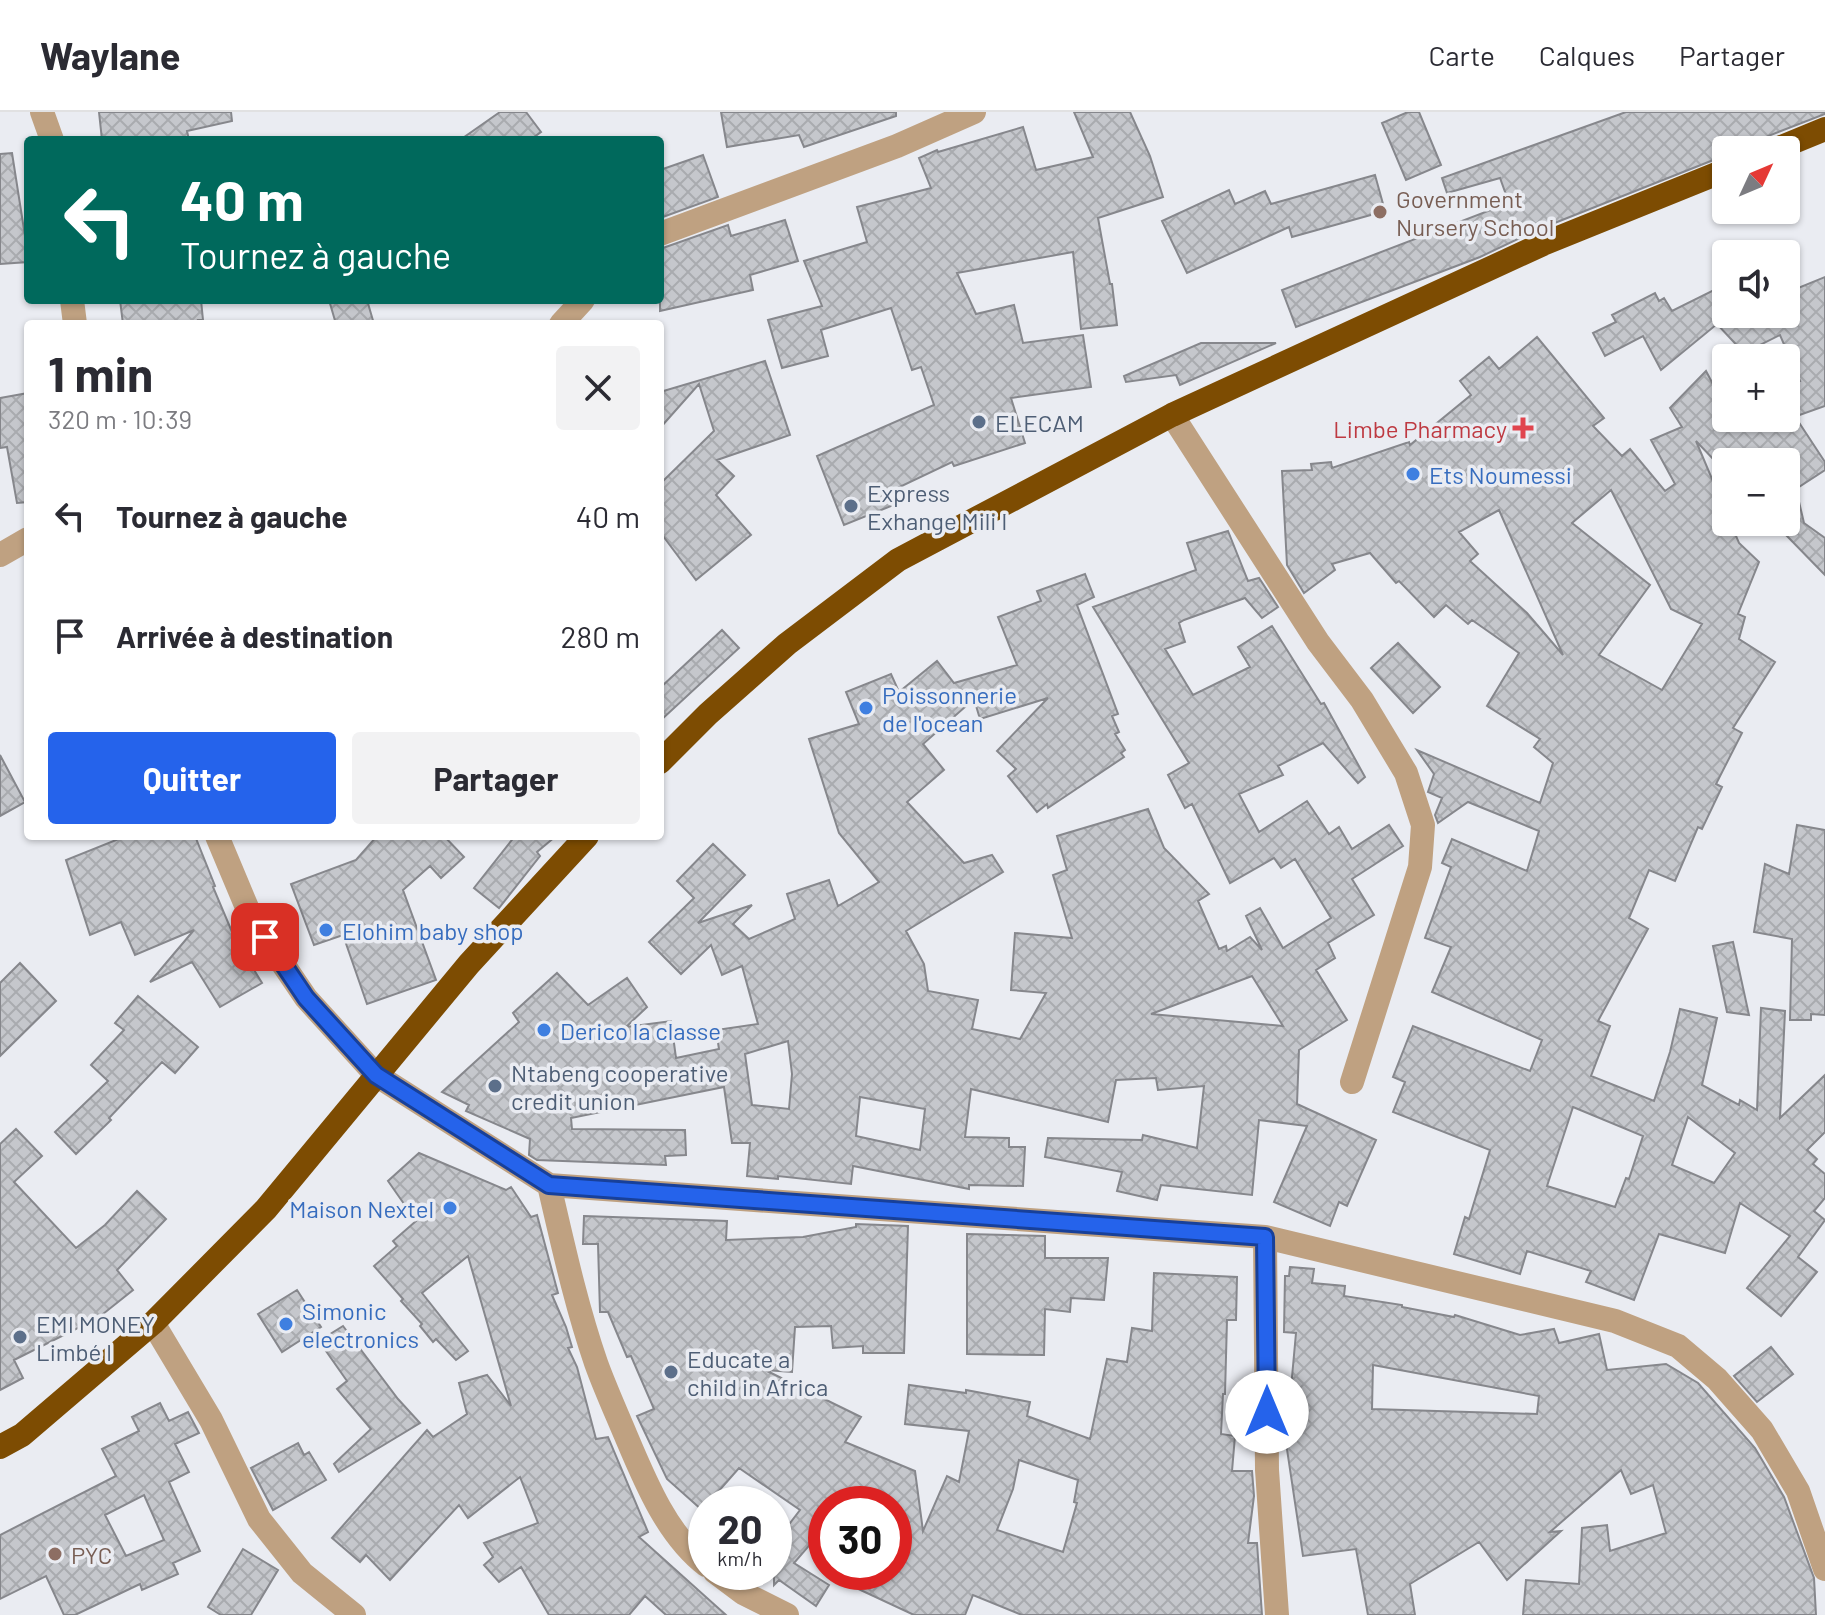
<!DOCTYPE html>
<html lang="fr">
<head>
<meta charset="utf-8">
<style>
  :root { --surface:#fff; --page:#f2f2f3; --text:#2b2b33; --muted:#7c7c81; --line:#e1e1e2; --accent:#2563eb }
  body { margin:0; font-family:Barlow,sans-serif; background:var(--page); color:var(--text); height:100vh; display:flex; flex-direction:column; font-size:30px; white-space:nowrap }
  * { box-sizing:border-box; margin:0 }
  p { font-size:26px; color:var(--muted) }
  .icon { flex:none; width:44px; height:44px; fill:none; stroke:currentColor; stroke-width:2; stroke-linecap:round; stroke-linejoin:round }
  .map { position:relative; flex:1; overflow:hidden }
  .sheet { position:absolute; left:24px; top:208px; width:640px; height:520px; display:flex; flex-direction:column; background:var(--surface); border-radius:8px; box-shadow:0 2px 6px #0004 }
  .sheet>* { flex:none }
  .hud { position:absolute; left:24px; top:24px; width:640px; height:168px; border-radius:8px; box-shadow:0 2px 6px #0004; background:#00695c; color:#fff; overflow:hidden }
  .needle { width:52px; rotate:46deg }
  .tools { position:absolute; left:1712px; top:24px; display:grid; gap:16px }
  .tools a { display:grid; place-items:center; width:88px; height:88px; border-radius:8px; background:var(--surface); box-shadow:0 2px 6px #0004; font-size:40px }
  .speed { position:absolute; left:688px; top:1374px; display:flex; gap:16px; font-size:40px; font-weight:700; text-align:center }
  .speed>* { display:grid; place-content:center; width:104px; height:104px; border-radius:50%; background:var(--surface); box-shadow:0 2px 6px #0004; line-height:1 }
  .speed small { font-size:20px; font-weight:400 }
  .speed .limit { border:12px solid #d22; background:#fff; color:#111 }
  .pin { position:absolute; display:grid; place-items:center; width:68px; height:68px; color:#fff; margin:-34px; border-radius:16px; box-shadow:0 4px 12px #0006 }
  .me { position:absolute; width:88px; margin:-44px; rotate:0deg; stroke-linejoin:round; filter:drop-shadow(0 0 6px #0008) }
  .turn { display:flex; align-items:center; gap:28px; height:168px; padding:0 24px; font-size:36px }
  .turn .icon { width:104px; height:104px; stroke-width:2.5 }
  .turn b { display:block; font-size:56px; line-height:68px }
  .round { display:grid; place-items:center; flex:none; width:84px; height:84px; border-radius:8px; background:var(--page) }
  .headline { display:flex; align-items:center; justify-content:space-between; height:136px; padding:0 24px }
  h1 { font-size:48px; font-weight:700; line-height:60px }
  .cta { display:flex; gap:16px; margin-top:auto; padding:16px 24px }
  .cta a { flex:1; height:92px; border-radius:8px; background:var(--accent); color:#fff; font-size:32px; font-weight:700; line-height:92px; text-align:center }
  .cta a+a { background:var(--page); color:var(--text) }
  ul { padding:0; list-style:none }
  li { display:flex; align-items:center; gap:24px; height:120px; padding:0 24px }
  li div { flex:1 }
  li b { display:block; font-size:30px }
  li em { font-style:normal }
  header { display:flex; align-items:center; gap:48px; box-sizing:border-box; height:112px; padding:0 40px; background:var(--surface); border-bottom:2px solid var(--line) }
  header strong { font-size:38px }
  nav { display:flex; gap:44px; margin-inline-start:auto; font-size:28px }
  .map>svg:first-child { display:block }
</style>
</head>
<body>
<header>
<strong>Waylane</strong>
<nav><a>Carte</a><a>Calques</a><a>Partager</a></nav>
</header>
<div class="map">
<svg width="1825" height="1503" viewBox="0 0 1825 1503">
  <defs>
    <pattern id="building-cross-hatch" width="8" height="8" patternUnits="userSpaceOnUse" patternTransform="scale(2)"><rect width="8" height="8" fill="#c5c7cc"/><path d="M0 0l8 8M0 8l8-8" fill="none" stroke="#a9abaf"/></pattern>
  </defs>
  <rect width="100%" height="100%" fill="#eaecf2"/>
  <path fill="url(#building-cross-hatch)" stroke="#86878c" stroke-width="2" fill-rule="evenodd" d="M99,0H231L232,9L187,19L189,28H102Z
    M500,0H526L541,20L530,28H460Z
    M721,0H896V4L804,35L799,23L727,35Z
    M1074,0H1130L1150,44L1163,85L1098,106L1110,172H1112L1117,213L1081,217L1073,140L957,161L976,202L1014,193L1023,231L1083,223L1091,275L1011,286L1025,331L954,354L952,350L891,379L896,392L844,413L817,344L934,293L921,255L912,258L891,196L821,218L828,244L782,256L768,208L822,194L804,149L867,130L857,95L931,76L919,46L937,38L938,40L1023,15L1036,58L1093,45Z
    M1408,0H1419L1441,53L1406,68L1382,11Z
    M1626,0H1825V2L1768,24L1762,30L1759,38H1726V43L1537,118L1480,145L1296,215L1282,178L1509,91L1500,66L1447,81L1442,66Z
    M12,41L25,124L28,123V150L0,152V42Z
    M703,43L718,85L660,106V58Z
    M1375,63L1385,99L1292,125L1289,115L1187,161L1162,109L1229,78L1235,92L1265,79L1271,92Z
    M785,108L798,149L750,163L753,178L660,199V137L728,113L731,124Z
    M1825,165V294L1791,306H1796L1825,350V358L1796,377L1804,411L1825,426V463L1786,423V350H1716L1696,329L1726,400V410H1730L1739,431L1759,450L1738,502L1745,505L1739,527L1775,550L1733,616L1742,621L1716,672L1722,675L1702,717L1698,715L1675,769L1649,758L1629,806L1648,817L1598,909L1610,914L1591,964L1654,989L1670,940L1680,897L1717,906L1702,973L1739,993L1740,988L1757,998L1761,896L1785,899L1780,1006L1825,963V1020L1807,1038L1817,1047L1813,1052L1825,1062V1086L1814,1099L1825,1108L1798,1145L1817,1160L1781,1204L1747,1176L1790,1124L1740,1091L1725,1141L1659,1122L1634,1188L1586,1170L1591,1159L1527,1139L1520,1162L1454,1142L1465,1105L1469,1107L1490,1038L1393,1000L1405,970L1393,965L1413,914L1530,959L1542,928L1432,880L1451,835L1425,826L1451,755L1442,751L1452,727L1527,759L1539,719L1468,690L1438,711L1435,703L1442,686L1428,680L1434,662L1417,638L1540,691L1553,651L1534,635L1540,627L1487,594L1519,541L1472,508L1468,512L1446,493L1434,505L1399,469L1396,471L1370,441L1332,452L1335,458L1304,481L1287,453L1282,359L1312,358L1311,352L1331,350L1332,356L1409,330L1410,333L1471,283L1460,269L1489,245L1499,257L1537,225L1604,306L1593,314L1622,344L1630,337L1665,379L1675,372L1651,328L1682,315L1670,296L1706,259L1726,297V306H1786V273L1800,269L1780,223L1744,241L1717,212L1661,258L1643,224L1605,244L1593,221L1616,210L1612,203L1655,181L1659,189L1664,186L1672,199L1726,172V202H1786V181ZM1611,378L1671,497L1702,512L1662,578L1599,543L1650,473L1572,411ZM1499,398L1563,543L1527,501L1470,449L1478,442L1459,420ZM1573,995L1643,1024L1629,1067L1626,1066L1615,1095L1547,1074ZM1688,1005L1735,1041L1714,1071L1672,1053Z
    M120,188H201L203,208H198L199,212H123Z
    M329,188H367L374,212H336Z
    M1201,231H1276L1180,273L1176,263L1126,270L1124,264Z
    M765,249L790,323L717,348L734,364L716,383L751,423L696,468L660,420V372L714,319L699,272L660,316V280Z
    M28,281V390L17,391L7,335L0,336V286Z
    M1228,419L1248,469L1259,466L1278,495L1262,506L1245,486L1184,508L1179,511L1185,530L1165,537L1193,583L1250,555L1238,535L1272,514L1321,592L1324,591L1365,665L1358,671L1323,631L1278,654L1283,663L1239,682L1259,720L1307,689L1329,722L1339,715L1352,737L1389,713L1403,734L1352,767L1374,803L1328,831L1335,846L1316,858L1347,908L1299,938L1297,992L1376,1028L1347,1094L1339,1090L1330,1114L1274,1090L1307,1014L1259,1008L1252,1083L1161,1073L1157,1088L1117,1079L1122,1060L1045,1045L1048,1026L1142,1028L1143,1023L1197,1036L1204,974L1158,978L1156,966L1116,968L1108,1010L971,977L965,1025L1009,1026V1035H1025L1023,1074L969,1073V1077L853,1054L851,1072L778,1064V1067L747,1064L750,1031H732L724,975L571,1006L572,1017L685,1018L686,1043L665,1044L666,1053L537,1048L529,1043L530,1027L466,999L469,993L442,980L519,910L513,901L557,861L588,893L627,866L647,895L626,915L671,909L676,946L719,937L716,918L758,912L742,854L722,863L711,833L681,862L649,830L694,786L677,769L713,732L745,763L698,811L752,793L733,812L749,827L795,807L787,782L829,768L838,794L879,770L839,721L809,627L859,612L846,580L891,562L899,580L937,549L954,571L1017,553L998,505L1041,489L1037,479L1085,462L1094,485L1077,493L1118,602L1112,604L1119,620L1115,622L1125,638L1121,641L1124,645L1048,696L1047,692L1037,700L1008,664L1016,657L997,639L1048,586L980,607L974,587L923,632L944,658L907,690L964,751L992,743L1003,760L906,819L924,852L928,879L978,888L972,917L1020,927L1046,881L1011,878L1015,821L1072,826L1053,763L1067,758L1057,724L1148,697L1164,736L1209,782L1198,789L1219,837L1226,834L1227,839L1250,825L1262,838L1246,804L1260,796L1283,836L1331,806L1295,747L1281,756L1274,746L1230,771L1192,692L1185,696L1168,663L1189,651L1093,495L1196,458L1187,431ZM1252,864L1283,914L1151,902ZM788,929L792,962L789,997L752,993L745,942ZM860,985L925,997L920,1038L856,1024Z
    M722,518L739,536L660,609V576Z
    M1398,531L1440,575L1413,601L1371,556Z
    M0,643L25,690L0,704Z
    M1797,713L1825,718V903L1811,902V908H1790L1792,827L1754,820L1765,752L1789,762Z
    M126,724H195L215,774L213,775L235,827L262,871L220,895L192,850L150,870L194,818L135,843L121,810L90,823L66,748Z
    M377,724H444L464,745L441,766L430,754L403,778L436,868L367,892L343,823L314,833L291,772L356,748Z
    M515,724H556L537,740L540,744L499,796L474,776Z
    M1733,830L1749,903L1727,900L1713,834Z
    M20,851L56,889L0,944V871Z
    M138,884L198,935L175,961L162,950L109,1006L111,1008L76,1042L55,1020L108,969L91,953L124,918L115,911Z
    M16,1017L42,1044L14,1070L76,1136L105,1113L137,1079L166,1107L117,1158L133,1178L98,1206L14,1248L23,1266L0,1278V1032Z
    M419,1041L506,1078L511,1075L531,1105L537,1103L558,1181L552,1183L566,1215L572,1235L568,1236L577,1255L596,1327L608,1325L648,1420L639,1425L726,1503H666L645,1484L629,1503H549L521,1455L499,1470L484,1453L493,1445L484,1431L538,1411L520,1365L468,1406L459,1393L390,1468L366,1443L360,1450L332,1426L427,1318L433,1325L467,1302L459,1271L487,1263L511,1294L468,1144L422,1181L468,1239L456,1248L436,1227L433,1230L420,1214L422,1212L401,1189L403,1187L374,1154L397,1134L393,1129L416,1109L388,1069Z
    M584,1104L727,1109L726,1128L803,1125L856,1115V1112L908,1114L904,1241H863V1234L833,1236L831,1214L795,1215L792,1260L765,1258L861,1305L845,1330L915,1359L923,1419L947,1364L959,1370L969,1319L905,1312L909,1273L966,1281V1278L1030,1290L1027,1304L1090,1327L1107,1247L1127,1250L1132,1216L1152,1219L1154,1161L1237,1165L1236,1208H1227L1225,1282H1223L1221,1322L1235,1324L1232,1359H1252L1254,1384L1248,1431H1257L1262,1503H1022L973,1483L965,1503H914L822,1460H894V1392H826V1414L794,1451L829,1473L816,1494L779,1468L774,1473V1432L800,1398L739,1356L702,1398L667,1367L637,1304L654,1297L631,1244L627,1245L608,1200H600L598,1132H583ZM1019,1348L1078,1368L1074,1390L1077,1391L1063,1440L997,1418L1013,1377Z
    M967,1122L1045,1124V1146H1108L1104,1188L1071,1186L1070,1200L1045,1197L1044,1243L967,1242Z
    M1290,1155L1314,1157L1312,1171L1345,1174L1344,1184L1402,1193V1195L1454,1205L1455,1203L1520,1223L1554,1217L1559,1231L1599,1222L1607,1258L1666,1252L1698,1271L1755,1336L1784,1385L1814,1466L1816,1503H1523L1526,1468L1579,1472L1582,1416L1607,1413L1610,1439L1666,1421L1653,1373L1631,1382L1621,1358L1550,1420L1561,1419L1507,1468L1479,1430L1410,1472L1415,1503H1368L1356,1437L1303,1444L1282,1304L1281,1287H1290L1296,1221L1284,1220L1285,1164H1289ZM1373,1253L1539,1284L1537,1302L1372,1297Z
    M297,1178L321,1215L282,1240L258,1202Z
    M343,1214L398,1287L420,1311L339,1360L334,1352L371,1317L337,1277L347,1269L319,1229Z
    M1771,1235L1793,1262L1757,1290L1734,1264Z
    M160,1291L169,1309L188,1300L199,1321L175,1332L189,1360L169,1370L200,1439L173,1451L178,1462L142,1478L140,1472L75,1503H64L46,1464L0,1487V1423L116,1364L102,1337L139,1319L132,1305ZM144,1383L164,1428L126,1444L105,1403Z
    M298,1331L304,1343L309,1340L326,1368L273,1398L251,1356Z
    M243,1437L278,1458L251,1503H221L208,1495Z"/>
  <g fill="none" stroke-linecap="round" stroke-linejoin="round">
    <path stroke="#bfa181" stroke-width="24" d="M42,0L52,28
      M660,122L897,34L974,0
      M72,188L75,212
      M561,212L583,188
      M1172,303L1318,530L1362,588L1406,661L1423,713L1420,755L1352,970
      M0,443L28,427
      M217,724L251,805L306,886L376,963L549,1073L1265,1125L1615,1209L1678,1234L1717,1267L1762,1318L1798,1379L1825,1457
      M549,1073C563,1133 576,1193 596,1251C605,1276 616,1300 626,1324C645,1369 667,1423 706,1453
      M1265,1125L1267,1358L1277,1503
      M153,1211L211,1308L259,1407L302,1461L354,1503
      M715,1460L743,1481L787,1503"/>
    <path stroke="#7d4c02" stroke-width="24" d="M1774,38L1825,17
      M660,650L708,602L787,532L898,448L1172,303L1543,132L1726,58
      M0,1335L22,1323L153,1211L266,1097L469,852L587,724"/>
  </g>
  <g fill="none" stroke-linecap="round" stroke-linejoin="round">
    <defs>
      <path id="route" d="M265,825L306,886L376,963L549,1073L1265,1125L1267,1300"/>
    </defs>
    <use href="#route" stroke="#184099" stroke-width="20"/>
    <use href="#route" stroke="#2563eb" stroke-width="14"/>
  </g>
  <g fill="#8d6e63" stroke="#eaecf2" stroke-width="3">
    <circle cx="1380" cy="100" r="8"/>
    <circle cx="55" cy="1442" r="8"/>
  </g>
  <g fill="#5c6f8a" stroke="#eaecf2" stroke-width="3">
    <circle cx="979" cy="310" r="8"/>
    <circle cx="851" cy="394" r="8"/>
    <circle cx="495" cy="974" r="8"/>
    <circle cx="20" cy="1225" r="8"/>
    <circle cx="671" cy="1260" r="8"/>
  </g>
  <path fill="#e0444e" stroke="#eaecf2" stroke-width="3" d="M1519 304h8v8h8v8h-8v8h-8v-8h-8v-8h8z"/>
  <g fill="#3f7fe0" stroke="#eaecf2" stroke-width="3">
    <circle cx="1413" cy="362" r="8"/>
    <circle cx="866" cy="596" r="8"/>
    <circle cx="326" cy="818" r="8"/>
    <circle cx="544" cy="918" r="8"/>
    <circle cx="450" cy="1096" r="8"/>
    <circle cx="286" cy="1212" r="8"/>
  </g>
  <g text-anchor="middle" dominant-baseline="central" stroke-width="7" stroke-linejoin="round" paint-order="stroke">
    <g font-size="24" fill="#785e54" stroke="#eaecf2" text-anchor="start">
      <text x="1396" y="86">Government<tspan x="1396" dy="28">Nursery School</tspan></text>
      <text x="71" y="1442">PYC</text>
    </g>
    <g font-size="24" fill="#4e5e75" stroke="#eaecf2" text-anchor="start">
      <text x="995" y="310">ELECAM</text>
      <text x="867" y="380">Express<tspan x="867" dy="28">Exhange Mili I</tspan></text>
      <text x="511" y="960">Ntabeng cooperative<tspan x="511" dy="28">credit union</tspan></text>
      <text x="36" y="1211">EMI MONEY<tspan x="36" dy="28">Limbé I</tspan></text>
      <text x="687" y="1246">Educate a<tspan x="687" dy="28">child in Africa</tspan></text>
    </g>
    <g font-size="24" fill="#be3a42" stroke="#eaecf2" text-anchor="end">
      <text x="1507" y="316">Limbe Pharmacy</text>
    </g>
    <g font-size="24" fill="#366cbe" stroke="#eaecf2" text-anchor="start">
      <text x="1429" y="362">Ets Noumessi</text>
      <text x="882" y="582">Poissonnerie<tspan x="882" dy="28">de l'ocean</tspan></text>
      <text x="342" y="818">Elohim baby shop</text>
      <text x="560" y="918">Derico la classe</text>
      <text x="434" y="1096" text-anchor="end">Maison Nextel</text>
      <text x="302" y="1198">Simonic<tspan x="302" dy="28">electronics</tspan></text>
    </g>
  </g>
</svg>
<div class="tools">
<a><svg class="needle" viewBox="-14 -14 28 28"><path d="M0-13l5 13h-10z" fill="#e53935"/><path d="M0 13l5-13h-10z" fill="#7c7c81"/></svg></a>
<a><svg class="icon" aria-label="sound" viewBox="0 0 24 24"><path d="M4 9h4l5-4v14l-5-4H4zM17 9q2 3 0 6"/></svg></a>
<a>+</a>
<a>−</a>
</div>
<div class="speed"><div>20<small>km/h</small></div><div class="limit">30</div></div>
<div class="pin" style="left:265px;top:825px;background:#d93025"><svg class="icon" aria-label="arrive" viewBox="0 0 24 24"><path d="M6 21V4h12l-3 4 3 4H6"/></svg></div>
<svg class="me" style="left:1267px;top:1300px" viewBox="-20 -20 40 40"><circle r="19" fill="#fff"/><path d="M0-13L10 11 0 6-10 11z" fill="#2563eb"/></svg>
<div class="hud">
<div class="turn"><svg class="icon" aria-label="left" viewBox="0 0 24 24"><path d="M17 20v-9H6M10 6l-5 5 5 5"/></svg><div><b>40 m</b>Tournez à gauche</div></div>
</div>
<section class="sheet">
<div class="headline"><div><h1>1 min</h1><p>320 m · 10:39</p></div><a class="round"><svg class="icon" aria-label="close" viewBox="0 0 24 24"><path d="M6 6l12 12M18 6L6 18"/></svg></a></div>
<ul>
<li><svg class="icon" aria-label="left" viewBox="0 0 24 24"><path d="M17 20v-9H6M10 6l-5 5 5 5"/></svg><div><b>Tournez à gauche</b></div><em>40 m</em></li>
<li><svg class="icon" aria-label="arrive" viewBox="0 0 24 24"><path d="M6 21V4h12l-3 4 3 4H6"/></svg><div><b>Arrivée à destination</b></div><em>280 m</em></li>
</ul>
<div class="cta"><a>Quitter</a><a>Partager</a></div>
</section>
</div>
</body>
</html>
